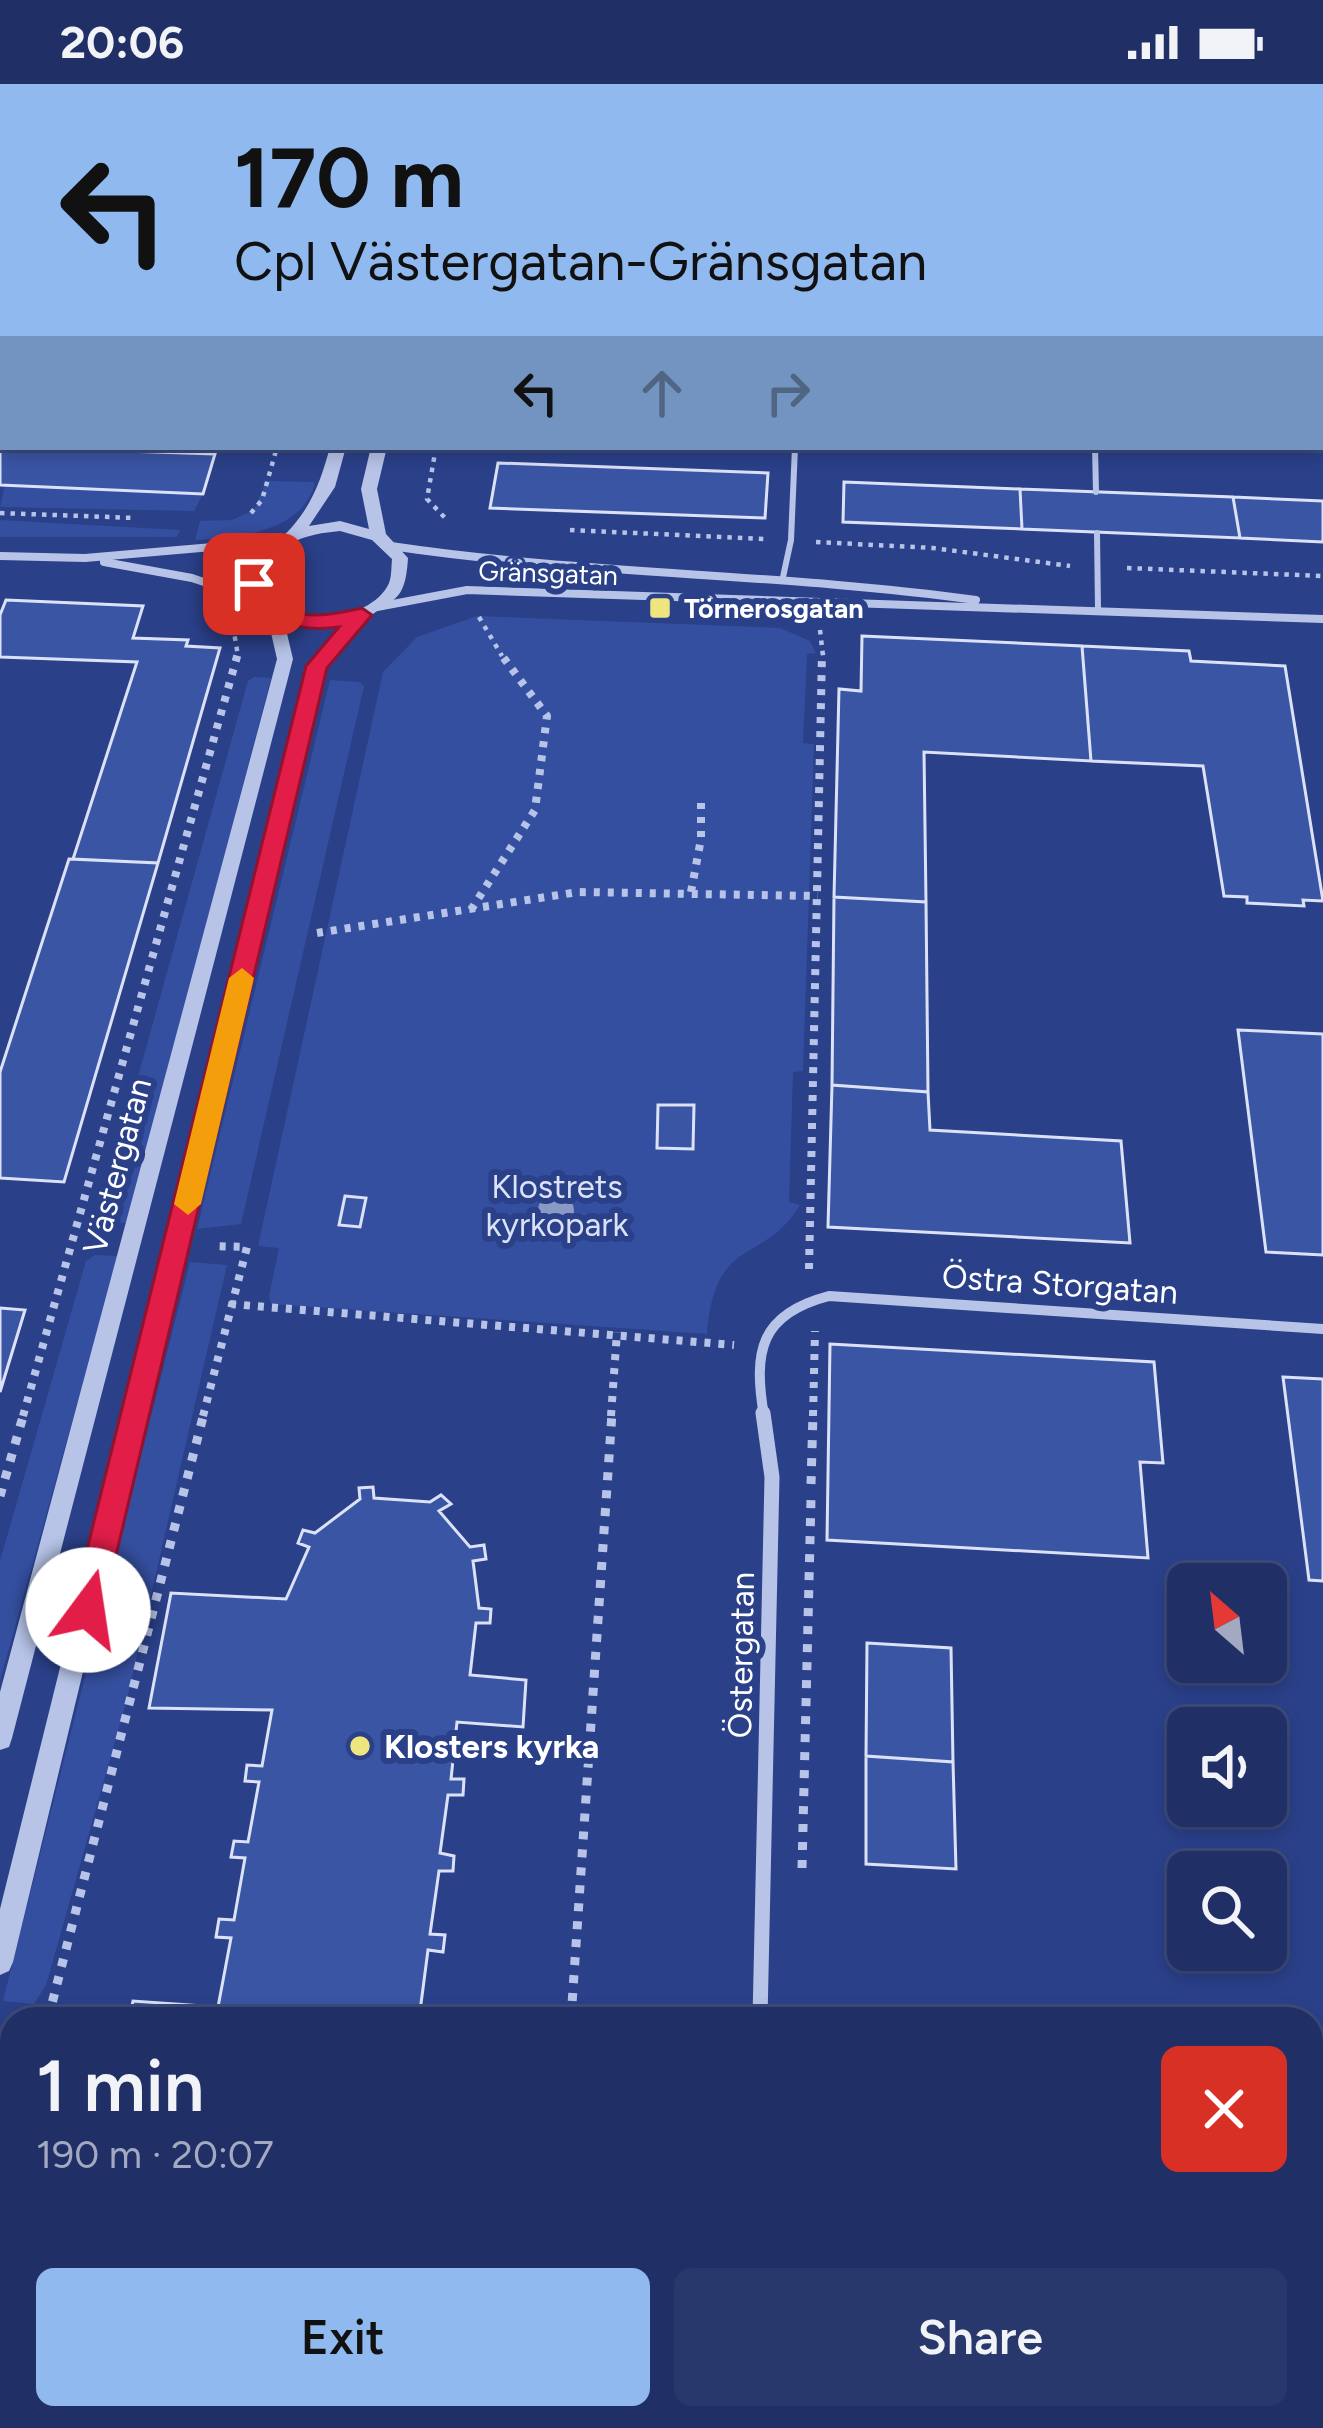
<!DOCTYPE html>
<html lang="en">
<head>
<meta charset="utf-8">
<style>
  :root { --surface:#203067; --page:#28386d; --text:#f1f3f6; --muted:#a2a9c0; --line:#3d4b7b; --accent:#90b9f0 }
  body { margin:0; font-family:Figtree,sans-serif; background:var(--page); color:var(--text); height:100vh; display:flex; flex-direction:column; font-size:45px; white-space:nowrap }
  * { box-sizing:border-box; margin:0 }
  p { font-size:39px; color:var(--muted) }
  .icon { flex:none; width:66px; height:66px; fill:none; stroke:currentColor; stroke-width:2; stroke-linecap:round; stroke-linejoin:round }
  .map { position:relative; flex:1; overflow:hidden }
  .side { position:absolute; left:0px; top:1923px; width:1323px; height:423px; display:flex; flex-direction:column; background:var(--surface); border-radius:36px 36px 0 0; box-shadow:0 6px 18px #0003,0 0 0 3px var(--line) }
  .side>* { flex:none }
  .top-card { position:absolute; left:0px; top:0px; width:1323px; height:366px; box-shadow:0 6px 18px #0003,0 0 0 3px var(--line); background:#90b9f0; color:#111; overflow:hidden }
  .needle { width:78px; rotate:332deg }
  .buttons { position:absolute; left:1167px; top:1479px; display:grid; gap:24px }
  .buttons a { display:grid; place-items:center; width:120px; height:120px; border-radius:18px; background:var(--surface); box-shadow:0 6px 18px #0003,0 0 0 3px var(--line); font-size:60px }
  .pin { position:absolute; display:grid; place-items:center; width:102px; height:102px; color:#fff; margin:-51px; border-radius:24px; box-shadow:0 6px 18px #0006 }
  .me { position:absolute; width:132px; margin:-66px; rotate:14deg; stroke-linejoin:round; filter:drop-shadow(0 0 9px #0008) }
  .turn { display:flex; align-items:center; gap:42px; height:252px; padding:0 36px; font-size:54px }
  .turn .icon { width:156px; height:156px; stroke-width:2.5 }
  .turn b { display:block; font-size:84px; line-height:102px }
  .lanes { display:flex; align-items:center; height:114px; padding:0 36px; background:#0003; justify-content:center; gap:60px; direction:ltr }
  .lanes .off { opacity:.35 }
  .round { display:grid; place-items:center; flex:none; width:126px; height:126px; border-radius:18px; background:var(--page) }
  .head { display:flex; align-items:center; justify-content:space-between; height:204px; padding:0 36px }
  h1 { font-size:72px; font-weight:600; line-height:90px }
  .cta { display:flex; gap:24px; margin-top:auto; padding:24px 36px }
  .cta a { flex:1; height:138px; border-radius:18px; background:var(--accent); color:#111; font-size:48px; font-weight:600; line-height:138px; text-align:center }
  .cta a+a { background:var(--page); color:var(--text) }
  .status { display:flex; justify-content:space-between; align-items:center; height:84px; padding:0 60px; background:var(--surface); direction:ltr }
  .status svg { height:33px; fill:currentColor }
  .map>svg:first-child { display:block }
</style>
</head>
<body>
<div class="status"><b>20:06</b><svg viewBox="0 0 49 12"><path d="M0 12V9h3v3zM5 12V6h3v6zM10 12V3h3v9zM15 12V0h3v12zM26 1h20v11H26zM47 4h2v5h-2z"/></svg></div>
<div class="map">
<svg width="1323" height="2344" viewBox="0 0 1323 2344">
  <rect width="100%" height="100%" fill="#2a4089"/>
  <path fill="#354fa0" d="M266,397L315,398C305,447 237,455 195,456L200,437L232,436L254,426Z
    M5,401L203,410L194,427L0,423Z
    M0,436L180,446L177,453H0Z
    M477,532L780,544L810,557L816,569L807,570L803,659L814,660L803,987L793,988L789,1118L800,1121C762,1183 715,1149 707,1250L271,1220L269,1212L279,1164L258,1162L383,588L417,553Z
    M254,593L271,594L128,1139L105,1138L101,1126L248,597Z
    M330,596L359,598L364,602L241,1140L197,1145Z
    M95,1171L118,1172L0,1597V1477L86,1177Z
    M190,1178L227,1181L127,1615L46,1901L34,1920L3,1917Z"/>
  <path fill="#3b55a5" stroke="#dbe2f7" stroke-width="3" d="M43,0H350L42,3Z
    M0,65L3,66V186H0Z
    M0,362L3,363L215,370L203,410L0,401Z
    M498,379L768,389L765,434L490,424Z
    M844,398L1020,405L1022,445L843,438Z
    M1020,405L1233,413L1240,454L1022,445Z
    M1233,413L1323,417V458L1240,454Z
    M6,516L143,522L133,554L188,556L186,562L220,564L158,779L73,775L137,578L0,573V531Z
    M862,552L1082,562L1091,677L924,668L926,818L834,813L839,605L861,607Z
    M1082,562L1189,567L1191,577L1285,582L1323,817L1303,816L1304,822L1247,819V813L1224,812L1203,682L1091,677Z
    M69,775L158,779L64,1098L0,1094V988Z
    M834,813L926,818L928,1008L832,1001Z
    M1238,946L1323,950V1171L1266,1168Z
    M832,1001L928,1008L930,1046L1121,1057L1130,1159L828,1143Z
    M658,1021H694L693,1065L657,1064Z
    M345,1112L366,1114L360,1143L339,1141Z
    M0,1224L25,1226L0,1308Z
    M830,1260L1154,1278L1163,1379L1140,1378L1148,1474L827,1456Z
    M1283,1293L1323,1295V1497L1309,1496Z
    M373,1403L374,1414L430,1418L441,1411L451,1420L439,1427L470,1463L484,1461L486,1475L473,1477L479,1524L491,1525L490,1539H476L470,1591L526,1596L523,1643L457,1638L451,1695H464L463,1711H448L440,1769L454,1772L453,1787H439L430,1850L445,1851L443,1868L428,1866L419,1935H129L133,1917L218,1923L231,1854L216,1853L219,1835L234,1836L245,1774L231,1773L234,1757L248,1758L259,1698L245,1697L247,1681L262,1682L272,1626L149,1624L171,1509L286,1515L309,1463L298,1459L303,1446L315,1449L360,1415L359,1404Z
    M867,1559L951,1564L953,1678L866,1672Z
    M866,1672L953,1678L956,1785L866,1780Z
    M1311,2187L1323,2341L1252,2334H1311Z
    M939,2334H1006L1004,2344H964Z"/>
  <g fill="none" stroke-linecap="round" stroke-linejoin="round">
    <path stroke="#b7c4e8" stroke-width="4.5" stroke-dasharray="4.5 6" stroke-linecap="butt" d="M436,363L427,415L448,437
      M0,429L136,434
      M251,429L262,416L277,363
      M570,446L765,455
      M816,458L933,464L1070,482
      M1127,484L1323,492
      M479,533L502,572
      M233,542L238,572
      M820,546L823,572"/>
    <path stroke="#b7c4e8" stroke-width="8" stroke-dasharray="6 8" stroke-linecap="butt" d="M691,808L701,755V718
      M471,826L535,726L547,632L500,569
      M317,849L578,808L818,812
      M809,1185L822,569
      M230,1220L734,1261
      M23,1332L238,569
      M203,1332L247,1163L212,1162
      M611,1332L617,1248
      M813,1332L815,1247"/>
    <path stroke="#b7c4e8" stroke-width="9" stroke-dasharray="8 10" stroke-linecap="butt" d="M811,1400L813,1329
      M0,1412L24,1329
      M802,1784L811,1415
      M48,1935L204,1329
      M571,1935L612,1329
      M100,2334L102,2344
      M561,2334V2344
      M764,2344L765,2334"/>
    <path stroke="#b7c4e8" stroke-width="6" d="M743,3L762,0
      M1095,363L1096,408
      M1097,449L1098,525
      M783,493L791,456L795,363"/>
    <path stroke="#b7c4e8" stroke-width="8" d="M391,462C585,491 782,489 976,516
      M0,472L85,474L281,457
      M104,478L192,494L263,518
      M377,523L467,506L1323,535"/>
    <path stroke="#b7c4e8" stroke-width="10" d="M764,1332C753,1267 760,1230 829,1212L1323,1245"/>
    <path stroke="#b7c4e8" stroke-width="15" d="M760,1935L772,1393L763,1329"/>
    <path fill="#b7c4e8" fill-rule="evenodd" d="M426,0H438L437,3H425Z
      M463,0H475L474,3H462Z
      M330,363H346L335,403L309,442L340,437L369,445L361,405L371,363H387L377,405L386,450L408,474C405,524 391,511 362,540C349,553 337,569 325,584L13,1878L9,1887L0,1891V1825L309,582L343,541L305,543L284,537L293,575L12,1654L9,1663L0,1666V1608L277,575L266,527L253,515L246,491C262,457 274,464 292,443C313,419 322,393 330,363ZM340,447L372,456L392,475C391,485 392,495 387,503C367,537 289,548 268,510C265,504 264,497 262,491C277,458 306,450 340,447Z
      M0,2190L12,2199V2283L0,2292Z"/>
  </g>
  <circle fill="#8b99c6" cx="556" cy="1127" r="18"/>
  <path fill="#e11d48" stroke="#92132f" stroke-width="3" d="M254,493C268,499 270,513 282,522C304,538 338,529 362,524L372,531L327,584L103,1526L98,1537L88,1541L77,1537L72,1526L306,582L339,543C292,549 269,537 244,500Z"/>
  <path fill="#f59e0b" d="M242,884L254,894L201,1120L188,1131L174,1120L229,894Z"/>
  <g fill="#efe57f" stroke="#2a4089" stroke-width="4.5">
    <rect x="648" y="512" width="24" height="24" rx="6"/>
    <circle cx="360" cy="1662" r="12"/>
  </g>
  <g text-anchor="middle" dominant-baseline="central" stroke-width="12" stroke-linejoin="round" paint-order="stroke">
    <g font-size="27" fill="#fff" stroke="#2a4089">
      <text transform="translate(548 489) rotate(2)">Gränsgatan</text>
    </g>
    <g font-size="27" font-weight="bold" fill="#fff" stroke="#2a4089" text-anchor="start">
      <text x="684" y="524">Törnerosgatan</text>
    </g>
    <g font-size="33" fill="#fff" stroke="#2a4089">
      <text transform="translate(117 1082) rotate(-75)">Västergatan</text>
      <text transform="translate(1060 1200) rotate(4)">Östra Storgatan</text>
      <text transform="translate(741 1571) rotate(-89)">Östergatan</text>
    </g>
    <g font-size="33" fill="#dbe2f7" stroke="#2a4089">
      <text x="557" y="1102">Klostrets<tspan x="557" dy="38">kyrkopark</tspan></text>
    </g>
    <g font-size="33" font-weight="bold" fill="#fff" stroke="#2a4089" text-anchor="start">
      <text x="384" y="1662">Klosters kyrka</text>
    </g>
  </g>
</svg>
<div class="buttons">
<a><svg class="needle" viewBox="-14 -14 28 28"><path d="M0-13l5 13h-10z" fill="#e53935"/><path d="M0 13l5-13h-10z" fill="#a2a9c0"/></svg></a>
<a><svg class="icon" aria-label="sound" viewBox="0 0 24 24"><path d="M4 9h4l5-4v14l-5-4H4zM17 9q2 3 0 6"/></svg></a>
<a><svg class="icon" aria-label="search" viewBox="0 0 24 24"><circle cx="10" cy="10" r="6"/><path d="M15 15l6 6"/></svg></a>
</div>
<div class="pin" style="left:254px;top:500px;background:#d93025"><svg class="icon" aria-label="arrive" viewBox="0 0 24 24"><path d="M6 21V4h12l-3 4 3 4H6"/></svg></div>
<svg class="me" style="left:88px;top:1526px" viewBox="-20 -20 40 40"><circle r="19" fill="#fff"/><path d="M0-13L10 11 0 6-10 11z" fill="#e11d48"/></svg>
<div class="top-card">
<div class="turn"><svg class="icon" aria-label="left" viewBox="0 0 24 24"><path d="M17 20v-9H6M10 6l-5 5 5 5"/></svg><div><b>170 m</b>Cpl Västergatan-Gränsgatan</div></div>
<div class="lanes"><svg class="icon" aria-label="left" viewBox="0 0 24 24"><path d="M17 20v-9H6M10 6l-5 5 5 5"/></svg><svg class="icon off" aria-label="ahead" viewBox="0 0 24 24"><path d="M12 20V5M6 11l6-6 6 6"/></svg><svg class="icon off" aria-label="right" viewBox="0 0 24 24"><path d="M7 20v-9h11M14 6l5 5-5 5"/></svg></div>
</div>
<section class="side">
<div class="head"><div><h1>1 min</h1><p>190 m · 20:07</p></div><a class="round" style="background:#d93025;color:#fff"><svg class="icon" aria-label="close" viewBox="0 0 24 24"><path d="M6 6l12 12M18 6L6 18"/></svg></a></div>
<div class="cta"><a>Exit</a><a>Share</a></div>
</section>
</div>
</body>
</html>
